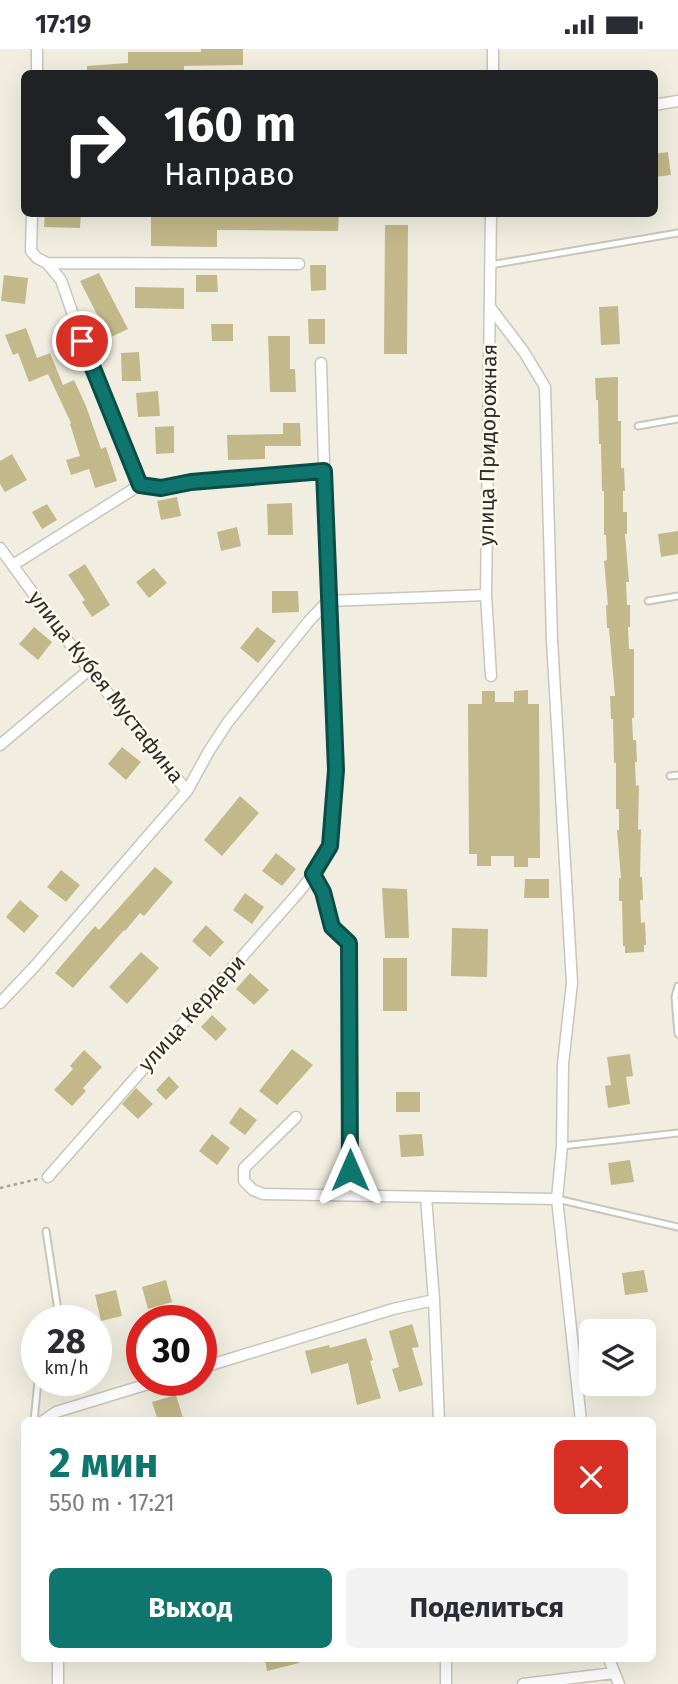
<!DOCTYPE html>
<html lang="ru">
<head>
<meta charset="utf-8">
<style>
  :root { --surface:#fff; --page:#f2f2f3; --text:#2b2b33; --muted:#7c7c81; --accent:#0f766e }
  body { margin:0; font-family:"Fira Sans",sans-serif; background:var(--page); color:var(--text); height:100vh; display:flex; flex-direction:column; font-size:26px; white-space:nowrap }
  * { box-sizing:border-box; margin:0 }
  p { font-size:23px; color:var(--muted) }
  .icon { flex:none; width:38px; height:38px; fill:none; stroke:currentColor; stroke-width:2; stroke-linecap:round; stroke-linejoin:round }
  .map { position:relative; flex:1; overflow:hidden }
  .panel { position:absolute; left:21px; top:1368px; width:635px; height:245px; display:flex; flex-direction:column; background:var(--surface); border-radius:10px; box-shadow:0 7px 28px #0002 }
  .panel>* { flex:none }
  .top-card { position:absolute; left:21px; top:21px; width:637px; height:147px; border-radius:10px; box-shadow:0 7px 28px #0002; background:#202124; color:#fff; overflow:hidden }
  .buttons { position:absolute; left:579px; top:1270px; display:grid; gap:14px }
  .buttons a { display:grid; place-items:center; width:77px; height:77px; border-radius:10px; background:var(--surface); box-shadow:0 7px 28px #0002; font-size:35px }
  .speed { position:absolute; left:21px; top:1256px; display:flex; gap:14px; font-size:35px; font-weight:700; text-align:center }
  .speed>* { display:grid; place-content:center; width:91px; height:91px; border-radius:50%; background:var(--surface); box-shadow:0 7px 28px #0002; line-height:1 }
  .speed small { font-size:18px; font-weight:400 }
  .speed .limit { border:10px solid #d22; background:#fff; color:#111 }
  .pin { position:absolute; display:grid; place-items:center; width:60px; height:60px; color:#fff; margin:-30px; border:4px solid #fff; border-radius:50%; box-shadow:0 2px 7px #0007 }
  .me { position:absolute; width:77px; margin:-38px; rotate:0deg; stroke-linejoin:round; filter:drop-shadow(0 0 5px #0008) }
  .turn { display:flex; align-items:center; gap:24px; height:147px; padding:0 28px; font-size:32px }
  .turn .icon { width:91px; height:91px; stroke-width:2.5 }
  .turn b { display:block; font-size:49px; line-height:60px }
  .round { display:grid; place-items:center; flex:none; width:74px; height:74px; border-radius:10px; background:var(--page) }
  .overview { display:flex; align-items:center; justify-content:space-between; height:119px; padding:0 28px }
  h1 { font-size:42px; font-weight:700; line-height:52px; color:var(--accent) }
  .primary-button { display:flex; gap:14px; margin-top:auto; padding:14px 28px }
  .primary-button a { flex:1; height:80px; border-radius:10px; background:var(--accent); color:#fff; font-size:28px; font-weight:700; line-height:80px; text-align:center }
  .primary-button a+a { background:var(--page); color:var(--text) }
  .status { display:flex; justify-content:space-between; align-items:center; height:49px; padding:0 35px; background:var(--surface); direction:ltr }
  .status svg { height:19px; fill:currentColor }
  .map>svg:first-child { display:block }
</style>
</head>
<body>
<div class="status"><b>17:19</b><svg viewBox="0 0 49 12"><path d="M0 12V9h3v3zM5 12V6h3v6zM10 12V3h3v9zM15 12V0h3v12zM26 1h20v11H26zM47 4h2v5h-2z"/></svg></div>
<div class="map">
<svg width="678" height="1635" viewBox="0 0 678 1635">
  <rect width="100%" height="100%" fill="#f1eee1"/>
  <path fill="#c3b889" d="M201,0H243V16L184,17V24H87V17L128,14V3H201Z
    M668,103L671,126L654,128V105Z
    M45,164H81L80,179L44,178Z
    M151,164H339L338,182L217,181V198L151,197Z
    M385,176H408L407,305H384Z
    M310,216H326V241L311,242Z
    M99,224L128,280L109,289L80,232Z
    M4,226L28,229L25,255L1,252Z
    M196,226H217L218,243H196Z
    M135,238L184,239V260L135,259Z
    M618,257L620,295L601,296L599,258Z
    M308,270H325V295H309Z
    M211,275H233V292H212Z
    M26,279L37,309L50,304L63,336L74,331L86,357L101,400L106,398L117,432L95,439L89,420L71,426L66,411L80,407L70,375L71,374L48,325L29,333L18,304L13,306L5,286Z
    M268,287H290V320H295L296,343H270Z
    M139,303L141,332H122L121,304Z
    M618,328V372H621V419H624L625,442H623V463H627V485H625L629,533H626L627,556H630V578H628L629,600H634V669H632L633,691H636L637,713H635L636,737L639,736L638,781L641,780L640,828H642L643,851H640L641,874L645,873L646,896H644V903L625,904V897H623L622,852H619V829H621L617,781H619V760H616V714H614L613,670H611L610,647H615L609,579H607L606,556H608L604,512L607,511L606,486H604V442H602L601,395H599L598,351H596L595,329Z
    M158,342L160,367L138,368L136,344Z
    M283,374H300L301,397H265V410L228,411L227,386L283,385Z
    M174,377V404L156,405L155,378Z
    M12,405L27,431L5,443L0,435V412Z
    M177,448L181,467L161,471L157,452Z
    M292,454L293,486H268L267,455Z
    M47,455L57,471L42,480L32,463Z
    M237,478L241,497L221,502L217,483Z
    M678,482V505L661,508L658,485Z
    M85,515L110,556L92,568L82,553L85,551L68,526Z
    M154,519L167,534L149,549L136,533Z
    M272,542H298L299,563L272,564Z
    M34,578L52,593L38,611L19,595Z
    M257,578L276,592L258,614L240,599Z
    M528,641V655H539L540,809H528V818H514V807H491V817H477V805H469L468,655H482V642H495V653H514V642Z
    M122,698L141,713L126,731L108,715Z
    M240,747L259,764L222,807L204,791Z
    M276,804L296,820L282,837L262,822Z
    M155,818L173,833L144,867L140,864L125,882L124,881L73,939L55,924L95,877L99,881Z
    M61,821L80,836L66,853L47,838Z
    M525,830H549V849H524Z
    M382,839L407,840L409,889H385Z
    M245,844L264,858L252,875L233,861Z
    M20,851L39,867L24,884L6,868Z
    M206,876L224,893L210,908L192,892Z
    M452,879L488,880L487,928L451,927Z
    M141,903L159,919L127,955L109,938Z
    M383,909H407V962H383Z
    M250,924L269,941L254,956L236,940Z
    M212,966L227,980L216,992L201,978Z
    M292,1000L313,1016L277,1056L259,1042Z
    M84,1001L102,1018L83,1039L86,1042L72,1057L54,1041L73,1020L70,1017Z
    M630,1005L633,1027L626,1028L630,1055L608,1059L605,1037L611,1036L607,1008Z
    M169,1027L179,1038L166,1051L156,1041Z
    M136,1039L153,1055L138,1070L122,1055Z
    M396,1043H420V1063H396Z
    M240,1058L257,1071L245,1086L229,1074Z
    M212,1085L230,1099L217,1116L199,1102Z
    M422,1085L424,1107L401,1108L399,1086Z
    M630,1111L634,1133L611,1136L608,1114Z
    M644,1221L648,1243L625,1246L622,1224Z
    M166,1231L172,1253L148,1260L142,1238Z
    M116,1241L122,1267L101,1272L95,1246Z
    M412,1275L419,1298L412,1299L423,1336L399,1343L392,1320L399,1318L389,1282Z
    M366,1289L373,1311L370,1312L381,1349L357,1356L348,1314L311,1325L305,1302L329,1296L330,1299Z
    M176,1346L183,1369L158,1372L152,1353Z
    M265,1610H299V1614L267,1622Z"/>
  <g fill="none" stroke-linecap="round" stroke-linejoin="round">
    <defs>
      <path id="service" d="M490,216L678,184
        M638,377L678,370
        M648,552L678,547
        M670,727L678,726
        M678,937L675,948L678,985
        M562,1097L678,1084
        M557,1150L678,1178
        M46,1182L57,1255V1272
        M34,1372L38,1332"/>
      <path id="minor" d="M37,24V0
        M493,24V0
        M654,56L678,52
        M32,164L31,202L37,209L47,214L61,231L82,292L140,436L161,439L191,433L324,422
        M47,214L299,215
        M490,258L524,303L545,338L552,591L572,934L563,1015L562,1097L557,1150L581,1372
        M0,499L89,621L187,742
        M13,516L140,436
        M491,627L486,546L491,164
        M0,696L89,621
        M313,825L323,843L332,878L349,894L350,1146
        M0,954L35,917L187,742L209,702L228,673L309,572L328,552L321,314
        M296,1068L244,1119V1132L253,1141L263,1145L557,1150
        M48,1128L299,843L319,818L330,797L336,721L328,552L486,546
        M426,1148L434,1251L439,1372
        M201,1319L393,1260L434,1251
        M43,1372L56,1363L158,1332
        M446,1610V1635
        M609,1610L619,1635
        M58,1635V1610
        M523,1635L614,1624"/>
    </defs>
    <use href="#service" stroke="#c9c6b9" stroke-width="9"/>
    <use href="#minor" stroke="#c9c6b9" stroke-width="13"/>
    <path stroke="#a6a399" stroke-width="2.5" stroke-dasharray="3.5 3.5" stroke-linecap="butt" d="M0,1139L38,1130"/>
    <use href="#service" stroke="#fff" stroke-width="5"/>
    <use href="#minor" stroke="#fff" stroke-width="10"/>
  </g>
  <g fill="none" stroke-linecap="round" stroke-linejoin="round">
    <defs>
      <path id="route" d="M82,292L140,436L161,439L191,433L324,422L336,721L330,797L313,825L323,843L332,878L349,894L350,1121"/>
    </defs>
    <use href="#route" stroke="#0a4d48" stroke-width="18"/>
    <use href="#route" stroke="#0f766e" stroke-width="12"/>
  </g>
  <g text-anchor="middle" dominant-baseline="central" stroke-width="5" stroke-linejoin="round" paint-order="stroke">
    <g font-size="21" fill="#2d2c27" stroke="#fefbee">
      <text transform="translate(488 396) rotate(-89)">улица Придорожная</text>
      <text transform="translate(106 638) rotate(52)">улица Кубея Мустафина</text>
      <text transform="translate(192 964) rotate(-48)">улица Кердери</text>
    </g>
  </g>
</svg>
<div class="buttons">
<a><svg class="icon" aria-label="layers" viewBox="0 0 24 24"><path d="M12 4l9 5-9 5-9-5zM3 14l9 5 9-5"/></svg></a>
</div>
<div class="speed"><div>28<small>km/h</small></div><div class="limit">30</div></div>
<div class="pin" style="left:82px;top:292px;background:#d93025"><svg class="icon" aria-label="arrive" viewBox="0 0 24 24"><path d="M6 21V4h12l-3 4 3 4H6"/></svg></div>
<svg class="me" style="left:350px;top:1121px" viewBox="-20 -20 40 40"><path d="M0-17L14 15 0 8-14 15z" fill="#0f766e" stroke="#fff" stroke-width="4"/></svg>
<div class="top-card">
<div class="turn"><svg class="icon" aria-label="right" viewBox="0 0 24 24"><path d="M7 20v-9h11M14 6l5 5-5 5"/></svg><div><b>160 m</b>Направо</div></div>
</div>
<section class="panel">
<div class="overview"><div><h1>2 мин</h1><p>550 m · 17:21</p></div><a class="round" style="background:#d93025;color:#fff"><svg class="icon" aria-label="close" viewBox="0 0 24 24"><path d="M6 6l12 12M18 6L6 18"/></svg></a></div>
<div class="primary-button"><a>Выход</a><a>Поделиться</a></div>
</section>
</div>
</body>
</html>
